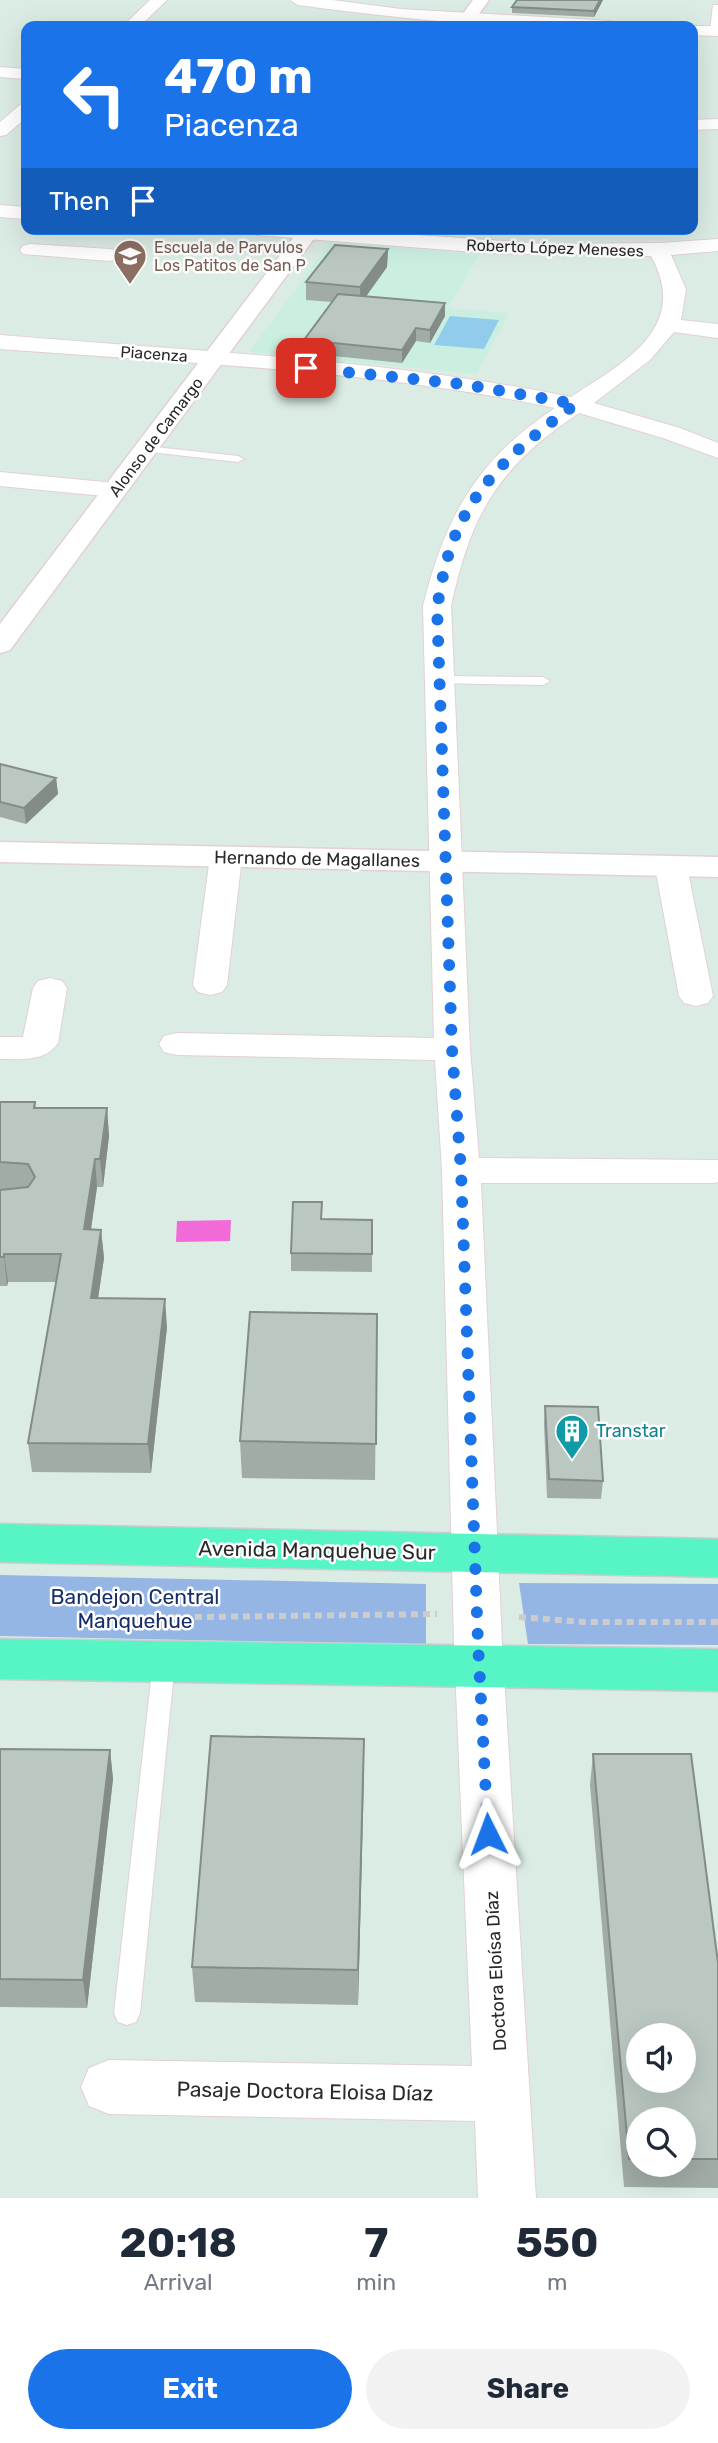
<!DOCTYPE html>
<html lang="en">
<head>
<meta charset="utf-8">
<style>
  :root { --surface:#fff; --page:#f2f2f3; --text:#1f2937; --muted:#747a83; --accent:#1a73e8 }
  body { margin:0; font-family:Rubik,sans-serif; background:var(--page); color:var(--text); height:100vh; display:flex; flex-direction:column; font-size:26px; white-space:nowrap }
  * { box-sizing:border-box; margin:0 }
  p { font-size:23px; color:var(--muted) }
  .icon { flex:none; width:38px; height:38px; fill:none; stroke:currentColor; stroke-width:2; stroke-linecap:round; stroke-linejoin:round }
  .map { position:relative; height:2198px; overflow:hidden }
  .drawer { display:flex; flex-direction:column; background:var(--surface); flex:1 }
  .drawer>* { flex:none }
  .hud { position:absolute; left:21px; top:21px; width:677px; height:214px; border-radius:14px; box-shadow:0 7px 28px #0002; background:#1a73e8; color:#fff; overflow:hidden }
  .buttons { position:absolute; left:626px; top:2023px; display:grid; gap:14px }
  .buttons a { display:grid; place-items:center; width:70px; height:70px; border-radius:50%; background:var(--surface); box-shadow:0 7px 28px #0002; font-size:35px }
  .pin { position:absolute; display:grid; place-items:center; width:60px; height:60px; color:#fff; margin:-30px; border-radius:14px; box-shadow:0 4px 10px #0006 }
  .me { position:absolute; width:77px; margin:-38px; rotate:357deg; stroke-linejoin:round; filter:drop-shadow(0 0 5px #0008) }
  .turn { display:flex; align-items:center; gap:24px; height:147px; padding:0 28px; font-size:32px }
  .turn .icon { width:91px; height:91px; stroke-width:2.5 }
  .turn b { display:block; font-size:49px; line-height:60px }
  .then { display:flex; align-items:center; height:66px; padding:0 28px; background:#0003; gap:14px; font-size:26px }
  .eta { display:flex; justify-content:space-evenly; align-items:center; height:119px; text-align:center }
  .eta b { font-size:42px; font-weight:700; line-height:49px }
  .primary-button { display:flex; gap:14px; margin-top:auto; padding:14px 28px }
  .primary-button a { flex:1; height:80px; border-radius:42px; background:var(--accent); color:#fff; font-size:28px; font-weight:700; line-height:80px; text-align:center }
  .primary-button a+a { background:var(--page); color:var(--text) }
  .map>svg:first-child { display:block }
</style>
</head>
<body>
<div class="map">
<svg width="718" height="2198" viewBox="0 0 718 2198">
  <rect width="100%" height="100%" fill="#dbece4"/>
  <path fill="#caefe0" d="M330,242L479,255L448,308L509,313L477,374L249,352Z"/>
  <path fill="#95b6e5" d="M0,1575L426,1584V1645L0,1636Z
    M519,1583L718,1584V1645L528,1644Z"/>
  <path fill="#91cced" d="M450,316L499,320L484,349L434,345Z"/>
  <path fill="#f26ad7" d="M231,1220L230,1241L176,1242L177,1221Z"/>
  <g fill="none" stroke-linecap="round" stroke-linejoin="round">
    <defs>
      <path id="lane" d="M713,5H718V31L714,33L710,31Z
        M146,446L238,456L244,459L238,462L142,451L140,449Z
        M440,676L543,677L550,681L543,685L435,683V677Z
        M164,1653L172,1655L175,1662L140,2013L136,2022L127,2025L118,2022L114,2013L153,1662L156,1655Z"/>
      <path id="street" d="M150,0H167L140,26H123Z
        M290,0H332L401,9L611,21L619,26C512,31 404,19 298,5Z
        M689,26H718V36L693,35V26Z
        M0,67L26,69V79L0,77Z
        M26,104V118L6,135L0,136V122L20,105Z
        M718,119V129L693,130V120Z
        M0,205L26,207V219L0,217Z
        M246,229H333L544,244L660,243L718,239V251L671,255L686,289L681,320L718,324V338L674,332L650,360L594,403L680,428L718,443V458L663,438L579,413C499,466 471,513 451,606L470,1049L479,1158L718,1160V1182L713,1183H481L502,1643L536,2198H478L475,2121L109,2114L89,2106L81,2087L89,2068L109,2060L472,2066L454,1643L442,1170L435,1060L177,1055L164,1052L159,1044L164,1036L177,1033L434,1038L423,606C445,517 477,459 555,408C374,370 185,363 0,349V335C190,351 384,359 571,397C624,363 691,327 651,256L487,253L256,235Z
        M30,244L110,249L117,251L120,255L117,259L110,261L23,254L20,250L23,246Z
        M0,472L115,483L124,485L127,490L124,495L115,497L0,486Z
        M226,847L237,850L242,857L227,985L222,992L210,995L198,992L193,985L210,857L215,850Z
        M671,857L682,860L687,867L713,996L708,1003L696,1006L684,1003L679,996L655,867L660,860Z
        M50,978L62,981L67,988L58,1043C45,1062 21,1059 0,1059V1037H23L33,988L38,981Z"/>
      <path id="secondary" d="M473,0H489L470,26H454Z
        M300,229H321L10,650L0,653V624Z
        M0,842L718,857V877L0,862Z"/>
      <path id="primary" d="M0,1524L718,1539V1577L0,1562Z
        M0,1639L718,1649V1691L0,1679Z"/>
    </defs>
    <use href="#lane" stroke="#e3d0d5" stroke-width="2"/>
    <use href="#street" stroke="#e3d0d5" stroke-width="2"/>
    <use href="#secondary" stroke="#e3d0d5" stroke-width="3"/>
    <use href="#primary" stroke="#ccc" stroke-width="3"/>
    <path stroke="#ccc" stroke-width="6" stroke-dasharray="7 5" stroke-linecap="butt" d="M519,1617L584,1622H718
      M123,1618L437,1614"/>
    <use href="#lane" fill="#fff" fill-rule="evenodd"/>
    <use href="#street" fill="#fff" fill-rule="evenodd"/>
    <use href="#secondary" fill="#fff" fill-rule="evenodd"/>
    <use href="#primary" fill="#57f5c6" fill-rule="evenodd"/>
  </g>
  <path fill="#a1aca6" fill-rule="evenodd" d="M517,0H603L594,17L512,13V7Z
    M388,249L387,267L366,296L445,303V316L430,343L416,341L402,363L304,353V340L332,302L306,300V282Z
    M0,764L56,778L58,794L26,824L0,817Z
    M0,1102H35L36,1108H107L109,1136L103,1187H97L91,1229L101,1230L104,1258L98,1298L167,1327L151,1473L32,1472L28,1443L56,1282H8L7,1286H0V1190H5L0,1189Z
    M322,1219L372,1220V1272L291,1271V1253Z
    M377,1314L375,1480L242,1478L240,1441Z
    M545,1406L603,1481L601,1499L547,1498L544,1424Z
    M364,1739L358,2005L195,2002L192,1967Z
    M0,1749L110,1750L113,1779L87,2008L0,2007Z
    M593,1754L718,1963V2188L624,2187L590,1785ZM639,2119H684V2165H639Z"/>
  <path fill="#838c87" d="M600,0H603L594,17V11Z
    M388,249L387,267L360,305V287Z
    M445,303V316L430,343V330Z
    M416,328V341L402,363V350Z
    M56,778L58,794L26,824L24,808Z
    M107,1108L109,1136L103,1187L100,1159Z
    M95,1159L97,1187L87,1257L84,1229Z
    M101,1230L104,1258L94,1326L91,1298Z
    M4,1254L8,1282L7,1286L4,1257Z
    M165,1299L167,1327L151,1473L148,1444Z
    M364,1739V1775L358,2005V1970Z
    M110,1750L113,1779L87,2008L83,1980Z"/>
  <path fill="#bbc8c1" stroke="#838c87" stroke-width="2" fill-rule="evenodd" d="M517,0H600L594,11L512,7Z
    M335,245L388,249L360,287L306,282Z
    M338,294L445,303L430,330L416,328L402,350L304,340Z
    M0,764L56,778L24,808L0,802Z
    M0,1102H35L34,1108H107L100,1159H95L84,1229L101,1230L91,1298L165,1299L148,1444L28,1443L61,1254H4V1257H0V1190L28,1187L35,1177L28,1164L0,1162Z
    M293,1202H322L321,1219L372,1220V1254L291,1253Z
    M250,1312L377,1314L376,1444L240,1441Z
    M545,1406L598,1407L603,1481L549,1479Z
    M211,1736L364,1739L358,1970L192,1967Z
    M0,1749L110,1750L83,1980L0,1979Z
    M593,1754H691L718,1963V2159H684V2119H639V2159H629ZM639,2035H684V2081H639Z"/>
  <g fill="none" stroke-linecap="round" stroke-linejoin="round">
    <path stroke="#1a73e8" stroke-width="12" stroke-dasharray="0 21.6" d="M306,368L462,384L576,404C522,443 469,486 449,553C443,570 441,589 437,606L452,1049L461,1170L478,1643L488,1834"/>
  </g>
  <defs>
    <symbol id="school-pin" viewBox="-11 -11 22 30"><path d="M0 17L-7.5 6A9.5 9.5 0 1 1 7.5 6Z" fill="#8d6e63" stroke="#fff"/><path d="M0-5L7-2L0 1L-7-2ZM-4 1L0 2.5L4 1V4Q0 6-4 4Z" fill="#fff"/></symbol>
    <symbol id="building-pin" viewBox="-11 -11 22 30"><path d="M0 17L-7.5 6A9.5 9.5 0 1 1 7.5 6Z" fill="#0f9aa8" stroke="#fff"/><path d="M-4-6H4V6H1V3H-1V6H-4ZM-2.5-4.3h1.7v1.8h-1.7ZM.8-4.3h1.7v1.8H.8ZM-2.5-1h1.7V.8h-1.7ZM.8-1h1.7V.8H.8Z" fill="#fff"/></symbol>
  </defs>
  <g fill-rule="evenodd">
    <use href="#school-pin" x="111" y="237" width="38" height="52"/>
    <use href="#building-pin" x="553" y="1412" width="38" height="52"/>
  </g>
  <g text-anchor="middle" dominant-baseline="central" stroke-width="5" stroke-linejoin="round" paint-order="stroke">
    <g font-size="16" fill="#785e54" stroke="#fff" text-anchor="start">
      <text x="154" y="247">Escuela de Parvulos<tspan x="154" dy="18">Los Patitos de San P</tspan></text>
    </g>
    <g font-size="16" fill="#2a2a2a" stroke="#fff">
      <text transform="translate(555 248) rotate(2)">Roberto López Meneses</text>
      <text transform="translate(154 354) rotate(4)">Piacenza</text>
      <text transform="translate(156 437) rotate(-53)">Alonso de Camargo</text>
    </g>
    <g font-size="18" fill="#2a2a2a" stroke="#fff">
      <text transform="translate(317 859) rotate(1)">Hernando de Magallanes</text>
      <text transform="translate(496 1971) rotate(-93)">Doctora Eloísa Díaz</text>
    </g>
    <g font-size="18" fill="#0d838f" stroke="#fff" text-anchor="start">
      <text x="596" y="1431">Transtar</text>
    </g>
    <g font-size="21" fill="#2a2a2a" stroke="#fff">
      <text transform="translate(317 1550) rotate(1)">Avenida Manquehue Sur</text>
      <text transform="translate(305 2091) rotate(1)">Pasaje Doctora Eloisa Díaz</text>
    </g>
    <g font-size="21" fill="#172e69" stroke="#fff">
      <text x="135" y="1596">Bandejon Central<tspan x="135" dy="24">Manquehue</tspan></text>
    </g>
  </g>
</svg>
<div class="buttons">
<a><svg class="icon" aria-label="sound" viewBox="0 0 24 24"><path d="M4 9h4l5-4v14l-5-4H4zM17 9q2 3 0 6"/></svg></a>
<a><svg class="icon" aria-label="search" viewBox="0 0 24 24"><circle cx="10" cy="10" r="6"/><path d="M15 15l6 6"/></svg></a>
</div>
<div class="pin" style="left:306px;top:368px;background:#d93025"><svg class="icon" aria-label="arrive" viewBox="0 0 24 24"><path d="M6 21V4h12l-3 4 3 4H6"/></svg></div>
<svg class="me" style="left:488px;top:1834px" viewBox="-20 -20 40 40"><path d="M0-17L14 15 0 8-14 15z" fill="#1a73e8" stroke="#fff" stroke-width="4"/></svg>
<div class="hud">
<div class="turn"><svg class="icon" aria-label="left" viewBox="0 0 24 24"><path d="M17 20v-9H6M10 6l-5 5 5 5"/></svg><div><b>470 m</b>Piacenza</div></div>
<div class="then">Then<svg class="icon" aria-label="arrive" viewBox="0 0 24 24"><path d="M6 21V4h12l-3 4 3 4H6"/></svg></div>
</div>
</div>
<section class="drawer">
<div class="eta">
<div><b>20:18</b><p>Arrival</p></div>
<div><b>7</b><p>min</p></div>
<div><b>550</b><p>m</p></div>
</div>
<div class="primary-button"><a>Exit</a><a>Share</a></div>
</section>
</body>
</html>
